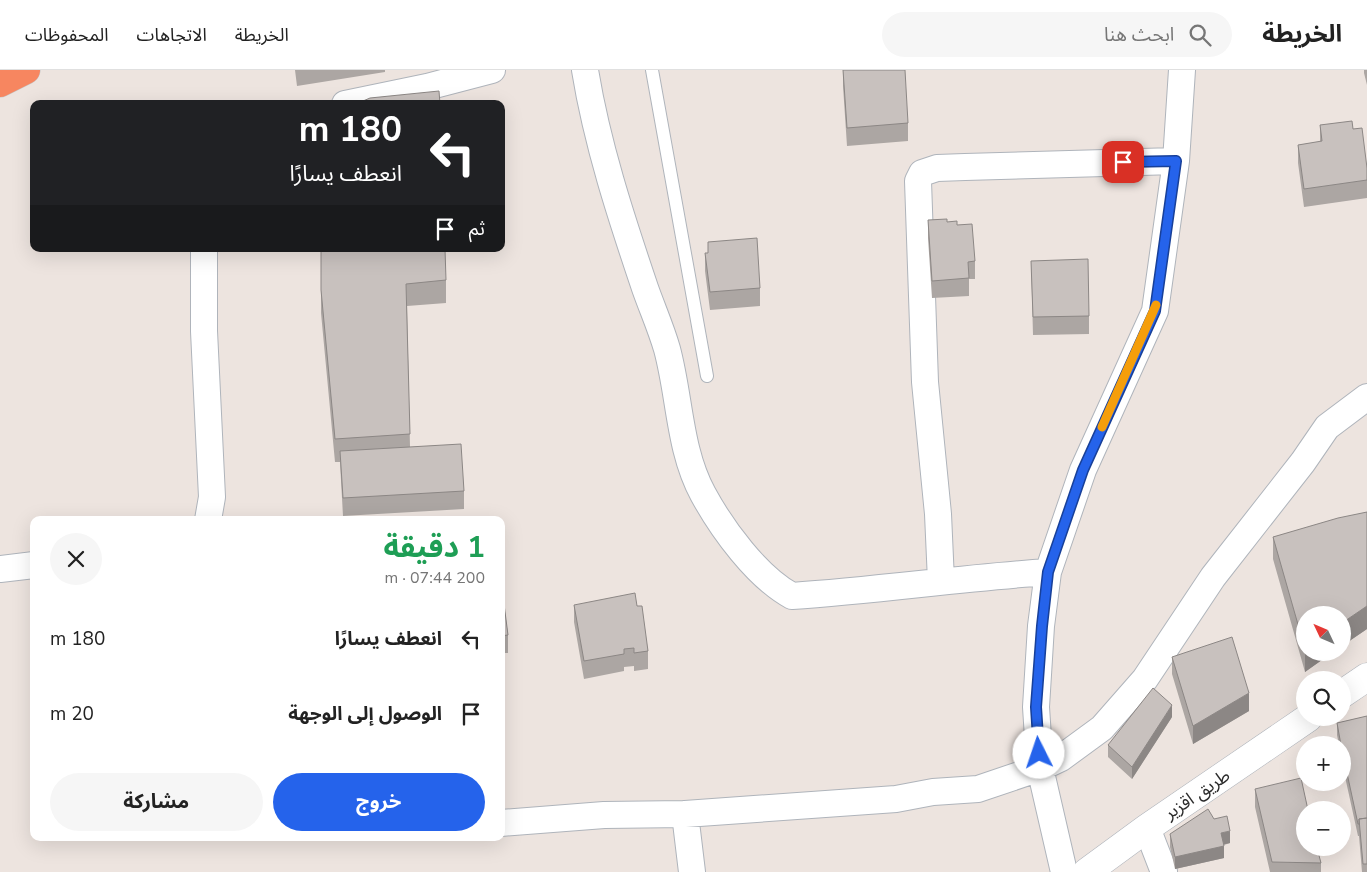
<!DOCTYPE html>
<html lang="ar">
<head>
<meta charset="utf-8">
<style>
  :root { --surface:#fff; --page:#f6f6f6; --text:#222; --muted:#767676; --line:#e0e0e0; --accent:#2563eb }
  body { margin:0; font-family:"Nunito Sans","Noto Sans Arabic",sans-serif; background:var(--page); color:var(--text); direction:rtl; height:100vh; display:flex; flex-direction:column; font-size:19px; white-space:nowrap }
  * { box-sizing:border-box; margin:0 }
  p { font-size:16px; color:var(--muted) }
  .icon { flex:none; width:28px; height:28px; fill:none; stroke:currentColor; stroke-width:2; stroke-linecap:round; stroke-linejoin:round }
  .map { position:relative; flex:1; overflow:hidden; direction:ltr }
  .details { position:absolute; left:30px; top:446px; width:475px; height:325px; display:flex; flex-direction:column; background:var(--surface); border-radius:10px; box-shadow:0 5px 20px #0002; direction:rtl }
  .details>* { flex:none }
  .hud { position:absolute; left:30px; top:30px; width:475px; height:152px; border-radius:10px; box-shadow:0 5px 20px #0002; direction:rtl; background:#202124; color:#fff; overflow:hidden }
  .needle { width:32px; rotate:314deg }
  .fabs { position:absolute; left:1296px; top:536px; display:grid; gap:10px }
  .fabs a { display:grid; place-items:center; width:55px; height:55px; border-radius:50%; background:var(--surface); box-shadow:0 5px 20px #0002; font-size:25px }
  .pin { position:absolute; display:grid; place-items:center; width:42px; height:42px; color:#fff; margin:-21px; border-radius:10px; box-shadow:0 2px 8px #0006 }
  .me { position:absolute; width:55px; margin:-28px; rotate:356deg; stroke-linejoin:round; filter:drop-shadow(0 0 4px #0008) }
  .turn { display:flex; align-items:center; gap:18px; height:105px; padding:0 20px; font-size:22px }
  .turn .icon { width:65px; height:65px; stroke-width:2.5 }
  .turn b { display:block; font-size:35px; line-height:42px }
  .then { display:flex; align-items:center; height:48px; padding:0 20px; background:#0003; gap:10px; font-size:19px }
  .round { display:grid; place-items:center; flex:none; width:52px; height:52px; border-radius:26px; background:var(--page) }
  .head { display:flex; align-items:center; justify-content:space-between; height:85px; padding:0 20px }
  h1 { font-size:30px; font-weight:700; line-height:38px; color:#1e9e55 }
  .cta { display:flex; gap:10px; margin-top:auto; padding:10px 20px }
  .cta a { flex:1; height:58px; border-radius:30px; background:var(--accent); color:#fff; font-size:20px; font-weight:700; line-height:58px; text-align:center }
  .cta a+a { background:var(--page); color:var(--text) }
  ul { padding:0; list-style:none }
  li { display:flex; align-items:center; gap:15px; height:75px; padding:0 20px }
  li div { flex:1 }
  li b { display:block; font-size:19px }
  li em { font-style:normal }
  header { display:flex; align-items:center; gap:30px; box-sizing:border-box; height:70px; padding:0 25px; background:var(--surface); border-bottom:1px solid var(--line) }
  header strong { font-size:24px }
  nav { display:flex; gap:28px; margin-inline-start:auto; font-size:18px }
  .search { width:350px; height:45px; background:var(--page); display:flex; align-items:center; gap:12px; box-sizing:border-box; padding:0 18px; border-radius:28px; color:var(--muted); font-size:19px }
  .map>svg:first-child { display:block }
</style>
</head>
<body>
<header>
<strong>الخريطة</strong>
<div class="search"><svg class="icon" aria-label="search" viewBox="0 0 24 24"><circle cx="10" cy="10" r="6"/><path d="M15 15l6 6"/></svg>ابحث هنا</div>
<nav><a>الخريطة</a><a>الاتجاهات</a><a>المحفوظات</a></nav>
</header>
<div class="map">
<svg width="1367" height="802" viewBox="0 0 1367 802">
  <rect width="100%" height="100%" fill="#ede4df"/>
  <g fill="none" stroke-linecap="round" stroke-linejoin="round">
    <defs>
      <path id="lane" d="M652,0L707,306"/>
      <path id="street" d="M585,0C597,74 621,147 645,218C652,238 661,258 667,279C680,327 679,380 703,424C722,459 757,507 792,526C878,520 962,508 1048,502
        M345,34L427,17L492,0
        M204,179V261L212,427L208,450
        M0,499L34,495
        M941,511L938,444L925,312L918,111L922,103L937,98L965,97L1176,91
        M685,744L692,802
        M501,753L604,745L685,744L896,729L933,722L978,719L1040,698L1061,688L1102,658L1145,609L1213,507L1303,392L1327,357L1367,327
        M1147,758L1164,802
        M1064,802L1040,698L1036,637L1041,556L1048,502L1083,400L1155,241L1176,91L1182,0"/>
      <path id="secondary" d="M1342,624L1367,607
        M1087,802L1147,758L1308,648"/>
      <path id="highway" d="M0,13L26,0"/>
    </defs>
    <use href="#lane" stroke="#afb4bb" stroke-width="14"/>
    <use href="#street" stroke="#afb4bb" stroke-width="28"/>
    <use href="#secondary" stroke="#afb4bb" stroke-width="29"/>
    <use href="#highway" stroke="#c4c4c4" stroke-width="29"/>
    <use href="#lane" stroke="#fff" stroke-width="12"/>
    <use href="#street" stroke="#fff" stroke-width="26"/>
    <use href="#secondary" stroke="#fff" stroke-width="28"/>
    <use href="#highway" stroke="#f78660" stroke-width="28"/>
  </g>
  <path fill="#aca6a3" d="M295,0H385V2L297,16Z
    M843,0L908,53V71L847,76L843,16Z
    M1364,0H1367V15L1364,3Z
    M1320,55L1353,59L1367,98V128L1304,137L1298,93V75L1320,72Z
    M928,150L947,152L957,155L975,191V209H969V226L932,228L928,168Z
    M708,172L760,218V236L710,240L705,201V183H708Z
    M321,179L446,210V233L407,236L410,377L464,421V439L343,446L340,392H335L321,243Z
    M1031,191L1089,246V264L1033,265Z
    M1367,442V559L1342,576L1305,582H1333L1305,602L1273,489V467Z
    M501,511L508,565V583H501Z
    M574,535L637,536L648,581V599L634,601V596L624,597V601L584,609L574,552Z
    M1172,587L1249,641L1193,674L1172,604Z
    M1367,646V802H1362L1359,766H1358L1342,693V675H1339L1337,665V653Z
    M1172,647L1132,709L1108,687V675Z
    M1255,719L1321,793V802H1270L1255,737Z
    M1170,764L1230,773L1224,775V788L1175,799L1170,777Z"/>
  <path fill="#8c8785" d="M1367,536V559L1342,576V553Z
    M1305,579V582H1333L1305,602Z
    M1249,623V641L1193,674V656Z
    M1172,635V647L1132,709V697Z
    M1230,761V773L1221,775V763Z
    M1224,776V788L1175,799V787Z"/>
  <path fill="#c8c1be" stroke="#8c8785" d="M843,0H905L908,53L847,58Z
    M439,21L440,34H356L370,28Z
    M1352,51L1353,59L1362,58L1367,98V110L1304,119L1298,75L1322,71L1320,55Z
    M947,149V152L957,151V155L972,154L975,191L968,192L969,208L932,211L928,150Z
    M757,168L760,218L710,222L705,183H708V172Z
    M321,179H445L446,210L406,214L410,364L335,369L321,220Z
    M1088,189L1089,246L1033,247L1031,191Z
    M461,374L464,421L343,428L340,381Z
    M1367,442V536L1342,553V545H1305V579L1273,467L1338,448Z
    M501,511L508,565L501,566Z
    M635,523L637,536H642L648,581L634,583V578L624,579V584L584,591L574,535Z
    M1232,567L1249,623L1193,656L1172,587Z
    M1153,618L1172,635L1132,697L1108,675Z
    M1367,646V748L1359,749V754H1358L1342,680V675H1341L1337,653Z
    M1301,708L1308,740H1305V778H1317L1321,793L1272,792L1255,719Z
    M1208,739L1214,749L1227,746L1230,761L1221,763L1224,776L1175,787L1170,764Z
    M1367,748V794H1363L1359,749Z"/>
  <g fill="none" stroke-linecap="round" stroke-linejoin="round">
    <defs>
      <path id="route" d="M1039,683L1036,637L1042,556L1048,502L1083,400L1155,241L1176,91L1123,92"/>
    </defs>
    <use href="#route" stroke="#184099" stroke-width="12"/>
    <use href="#route" stroke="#2563eb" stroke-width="9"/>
    <path stroke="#f59e0b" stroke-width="9" d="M1102,357L1156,235"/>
  </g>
  <g text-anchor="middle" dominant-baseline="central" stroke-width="4" stroke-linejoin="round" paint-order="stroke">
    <g font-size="18" fill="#2c2c2c" stroke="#fff">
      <text transform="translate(1197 724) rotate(-34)">طريق اقزير</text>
    </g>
  </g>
</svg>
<div class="fabs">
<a><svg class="needle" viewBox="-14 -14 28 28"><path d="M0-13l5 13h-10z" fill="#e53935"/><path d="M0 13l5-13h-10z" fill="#767676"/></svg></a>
<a><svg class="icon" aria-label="search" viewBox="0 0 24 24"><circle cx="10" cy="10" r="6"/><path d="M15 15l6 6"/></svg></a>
<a>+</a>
<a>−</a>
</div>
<div class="pin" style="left:1123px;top:92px;background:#d93025"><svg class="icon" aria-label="arrive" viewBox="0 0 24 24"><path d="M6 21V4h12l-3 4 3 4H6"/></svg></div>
<svg class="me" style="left:1039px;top:683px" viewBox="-20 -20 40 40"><circle r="19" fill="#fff"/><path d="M0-13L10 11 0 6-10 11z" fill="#2563eb"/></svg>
<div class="hud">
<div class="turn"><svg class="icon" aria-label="left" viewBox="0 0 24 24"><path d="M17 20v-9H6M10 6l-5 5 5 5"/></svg><div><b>180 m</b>انعطف يسارًا</div></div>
<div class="then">ثم<svg class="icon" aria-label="arrive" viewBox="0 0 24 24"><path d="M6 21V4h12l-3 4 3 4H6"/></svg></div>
</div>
<section class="details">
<div class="head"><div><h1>1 دقيقة</h1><p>200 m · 07:44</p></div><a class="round"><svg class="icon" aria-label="close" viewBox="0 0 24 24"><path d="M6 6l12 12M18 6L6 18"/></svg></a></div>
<ul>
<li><svg class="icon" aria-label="left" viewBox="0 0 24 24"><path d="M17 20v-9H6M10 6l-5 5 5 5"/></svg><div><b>انعطف يسارًا</b></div><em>180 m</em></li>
<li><svg class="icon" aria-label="arrive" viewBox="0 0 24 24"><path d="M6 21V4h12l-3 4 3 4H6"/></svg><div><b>الوصول إلى الوجهة</b></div><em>20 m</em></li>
</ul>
<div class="cta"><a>خروج</a><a>مشاركة</a></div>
</section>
</div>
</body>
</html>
